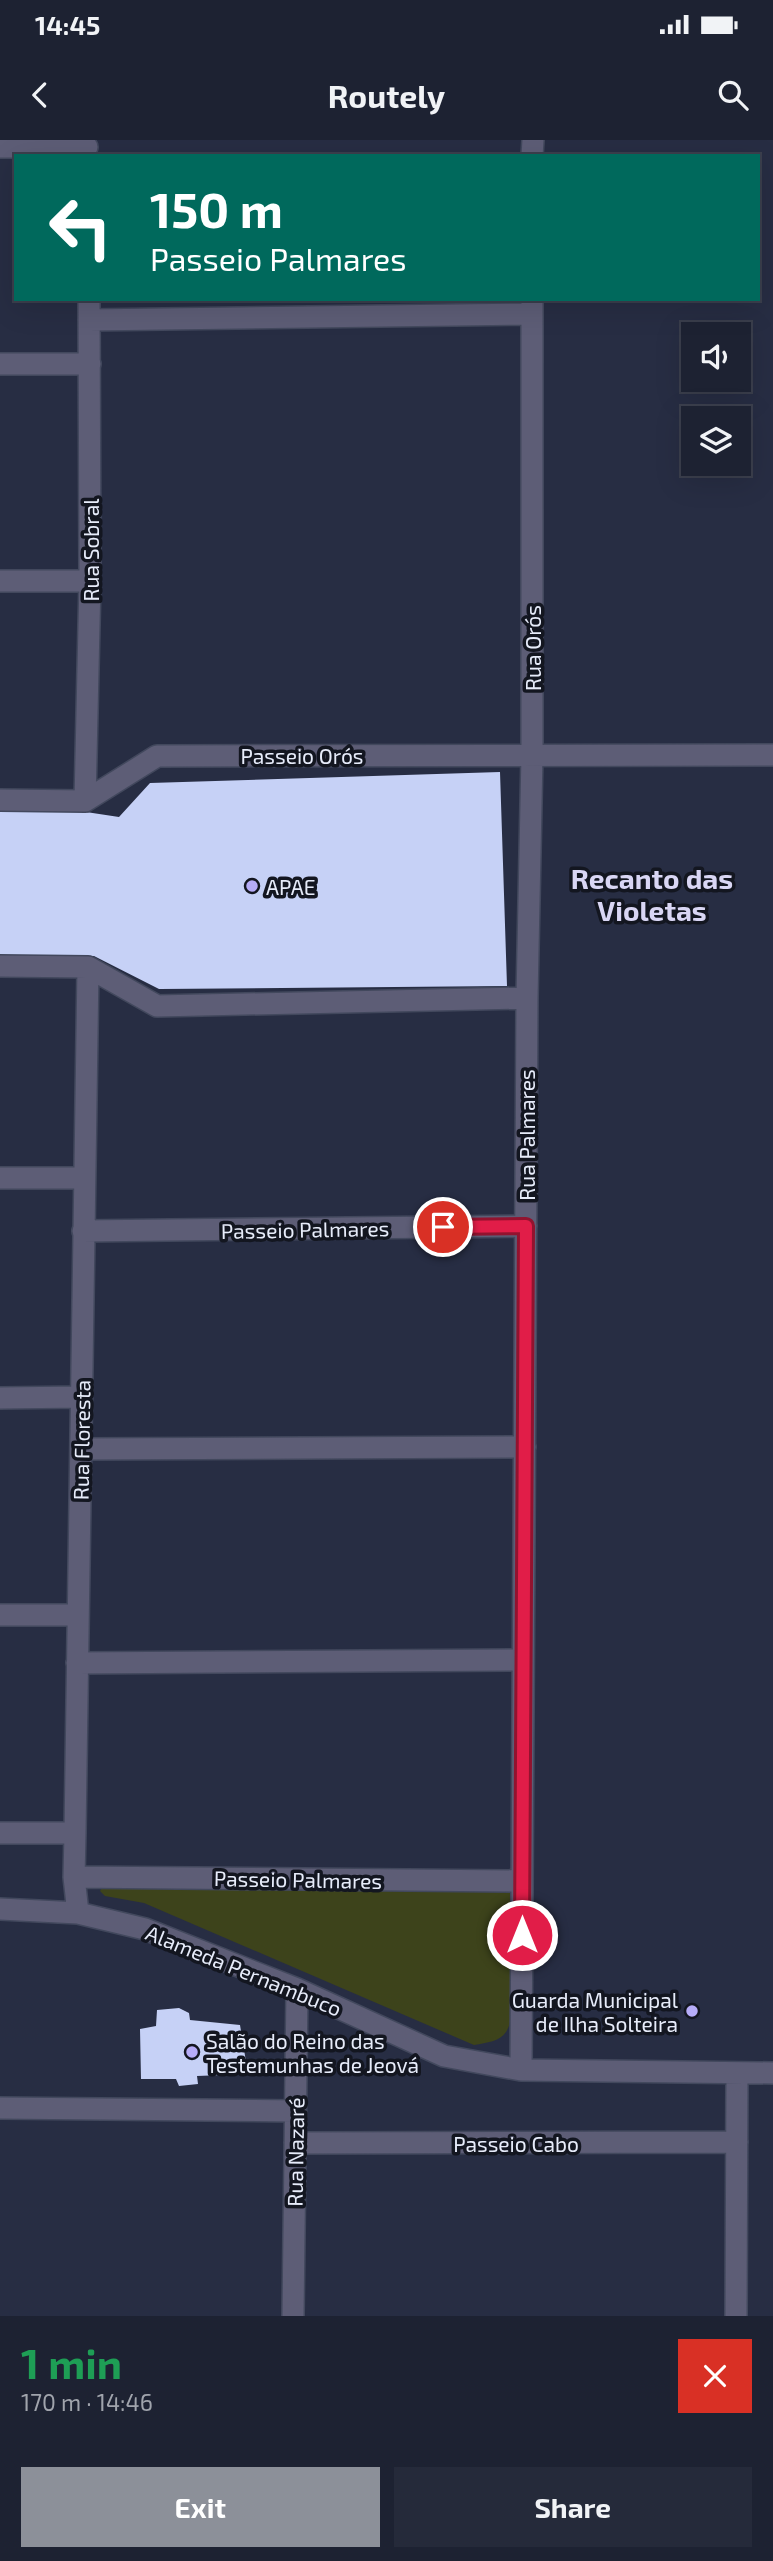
<!DOCTYPE html>
<html lang="en">
<head>
<meta charset="utf-8">
<style>
  :root { --surface:#1d2232; --page:#252a3a; --text:#f1f3f6; --muted:#a0a4ac; --line:#3b3f4d; --accent:#8c9099 }
  body { margin:0; font-family:"Exo 2",sans-serif; background:var(--page); color:var(--text); height:100vh; display:flex; flex-direction:column; font-size:26px; white-space:nowrap }
  * { box-sizing:border-box; margin:0 }
  p { font-size:23px; color:var(--muted) }
  .icon { flex:none; width:38px; height:38px; fill:none; stroke:currentColor; stroke-width:2; stroke-linecap:round; stroke-linejoin:round }
  .map { position:relative; height:2176px; overflow:hidden }
  .drawer { display:flex; flex-direction:column; background:var(--surface); flex:1 }
  .drawer>* { flex:none }
  .banner { position:absolute; left:14px; top:14px; width:746px; height:147px; border-radius:0px; box-shadow:0 7px 28px #0002,0 0 0 2px var(--line); background:#00695c; color:#fff; overflow:hidden }
  .tools { position:absolute; left:681px; top:182px; display:grid; gap:14px }
  .tools a { display:grid; place-items:center; width:70px; height:70px; border-radius:0px; background:var(--surface); box-shadow:0 7px 28px #0002,0 0 0 2px var(--line); font-size:35px }
  .pin { position:absolute; display:grid; place-items:center; width:60px; height:60px; color:#fff; margin:-30px; border:4px solid #fff; border-radius:50%; box-shadow:0 2px 7px #0007 }
  .me { position:absolute; width:77px; margin:-38px; rotate:0deg; stroke-linejoin:round; filter:drop-shadow(0 0 5px #0008) }
  .turn { display:flex; align-items:center; gap:24px; height:147px; padding:0 21px; font-size:32px }
  .turn .icon { width:91px; height:91px; stroke-width:2.5 }
  .turn b { display:block; font-size:49px; line-height:60px }
  .round { display:grid; place-items:center; flex:none; width:74px; height:74px; border-radius:0px; background:var(--page) }
  .summary { display:flex; align-items:center; justify-content:space-between; height:119px; padding:0 21px }
  h1 { font-size:42px; font-weight:700; line-height:52px; color:#1e9e55 }
  .primary-button { display:flex; gap:14px; margin-top:auto; padding:14px 21px }
  .primary-button a { flex:1; height:80px; border-radius:0px; background:var(--accent); color:#fff; font-size:28px; font-weight:700; line-height:80px; text-align:center }
  .primary-button a+a { background:var(--page); color:var(--text) }
  .status { display:flex; justify-content:space-between; align-items:center; height:49px; padding:0 35px; background:var(--surface); direction:ltr }
  .status svg { height:19px; fill:currentColor }
  header { display:flex; justify-content:space-between; align-items:center; height:91px; padding:0 21px; background:var(--surface); font-size:32px; font-weight:700 }
  .map>svg:first-child { display:block }
</style>
</head>
<body>
<div class="status"><b>14:45</b><svg viewBox="0 0 49 12"><path d="M0 12V9h3v3zM5 12V6h3v6zM10 12V3h3v9zM15 12V0h3v12zM26 1h20v11H26zM47 4h2v5h-2z"/></svg></div>
<header><svg class="icon" aria-label="back" viewBox="0 0 24 24"><path d="M15 5l-7 7 7 7"/></svg>Routely<svg class="icon" aria-label="search" viewBox="0 0 24 24"><circle cx="10" cy="10" r="6"/><path d="M15 15l6 6"/></svg></header>
<div class="map">
<svg width="773" height="2176" viewBox="0 0 773 2176">
  <rect width="100%" height="100%" fill="#272d43"/>
  <path fill="#3d431b" d="M103,1746L511,1750L510,1882C506,1901 491,1902 474,1905L144,1763L105,1756L100,1751Z"/>
  <path fill="#c6d1f6" d="M500,632L507,846L159,849L94,816L0,815V672H86L119,677L150,643Z
    M179,1868L189,1873L190,1880L240,1885L248,1934L197,1936L198,1944L179,1946L176,1939H141L140,1889L156,1886L157,1870Z"/>
  <g fill="none" stroke-linecap="round" stroke-linejoin="round">
    <defs>
      <path id="minor" d="M0,7H87
        M532,16L533,0
        M89,180L532,174
        M0,224H90
        M0,441H90
        M0,660L85,661
        M85,661L157,616L773,615
        M85,661L90,441L89,159
        M0,826L88,827L157,866L527,858
        M0,1038H84
        M83,1091L526,1086
        M0,1258L81,1257
        M81,1309L525,1307
        M0,1475H78
        M77,1523L523,1520
        M0,1693H75
        M74,1737L522,1741
        M0,1769L78,1773L145,1789L297,1849L444,1916L521,1930L773,1933
        M78,1773L74,1737L75,1693L88,827
        M521,1930L527,858L532,615V159
        M0,1968L295,1971
        M295,2003L737,2002
        M293,2176L297,1849
        M736,2176L737,1933"/>
    </defs>
    <use href="#minor" stroke="#42485d" stroke-width="24"/>
    <use href="#minor" stroke="#5d5d76" stroke-width="21"/>
  </g>
  <g fill="none" stroke-linecap="round" stroke-linejoin="round">
    <defs>
      <path id="route" d="M443,1087L526,1086L522,1795"/>
    </defs>
    <use href="#route" stroke="#92132f" stroke-width="18"/>
    <use href="#route" stroke="#e11d48" stroke-width="12"/>
  </g>
  <g fill="#b6acf8" stroke="#131620" stroke-width="2.5">
    <circle cx="252" cy="746" r="7"/>
    <circle cx="692" cy="1871" r="7"/>
    <circle cx="192" cy="1912" r="7"/>
  </g>
  <g text-anchor="middle" dominant-baseline="central" stroke-width="7" stroke-linejoin="round" paint-order="stroke">
    <g font-size="21" fill="#e7ecfa" stroke="#131620">
      <text transform="translate(90 410) rotate(-90)">Rua Sobral</text>
      <text transform="translate(532 508) rotate(-90)">Rua Orós</text>
      <text x="302" y="615">Passeio Orós</text>
      <text transform="translate(526 995) rotate(-90)">Rua Palmares</text>
      <text transform="translate(305 1089) rotate(-1)">Passeio Palmares</text>
      <text transform="translate(81 1300) rotate(-89)">Rua Floresta</text>
      <text transform="translate(298 1739) rotate(1)">Passeio Palmares</text>
      <text transform="translate(244 1830) rotate(22)">Alameda Pernambuco</text>
      <text x="516" y="2003">Passeio Cabo</text>
      <text transform="translate(295 2012) rotate(-89)">Rua Nazaré</text>
    </g>
    <g font-size="21" fill="#e7ecfa" stroke="#131620" text-anchor="start">
      <text x="266" y="746">APAE</text>
      <text x="678" y="1859" text-anchor="end">Guarda Municipal<tspan x="678" dy="24">de Ilha Solteira</tspan></text>
      <text x="206" y="1900">Salão do Reino das<tspan x="206" dy="24">Testemunhas de Jeová</tspan></text>
    </g>
    <g font-size="28" font-weight="bold" fill="#d9d6f4" stroke="#131620">
      <text x="652" y="738">Recanto das<tspan x="652" dy="32">Violetas</tspan></text>
    </g>
  </g>
</svg>
<div class="tools">
<a><svg class="icon" aria-label="sound" viewBox="0 0 24 24"><path d="M4 9h4l5-4v14l-5-4H4zM17 9q2 3 0 6"/></svg></a>
<a><svg class="icon" aria-label="layers" viewBox="0 0 24 24"><path d="M12 4l9 5-9 5-9-5zM3 14l9 5 9-5"/></svg></a>
</div>
<div class="pin" style="left:443px;top:1087px;background:#d93025"><svg class="icon" aria-label="arrive" viewBox="0 0 24 24"><path d="M6 21V4h12l-3 4 3 4H6"/></svg></div>
<svg class="me" style="left:522px;top:1795px" viewBox="-20 -20 40 40"><circle r="17" fill="#e11d48" stroke="#fff" stroke-width="3"/><path d="M0-11L8 9 0 5-8 9z" fill="#fff"/></svg>
<div class="banner">
<div class="turn"><svg class="icon" aria-label="left" viewBox="0 0 24 24"><path d="M17 20v-9H6M10 6l-5 5 5 5"/></svg><div><b>150 m</b>Passeio Palmares</div></div>
</div>
</div>
<section class="drawer">
<div class="summary"><div><h1>1 min</h1><p>170 m · 14:46</p></div><a class="round" style="background:#d93025;color:#fff"><svg class="icon" aria-label="close" viewBox="0 0 24 24"><path d="M6 6l12 12M18 6L6 18"/></svg></a></div>
<div class="primary-button"><a>Exit</a><a>Share</a></div>
</section>
</body>
</html>
